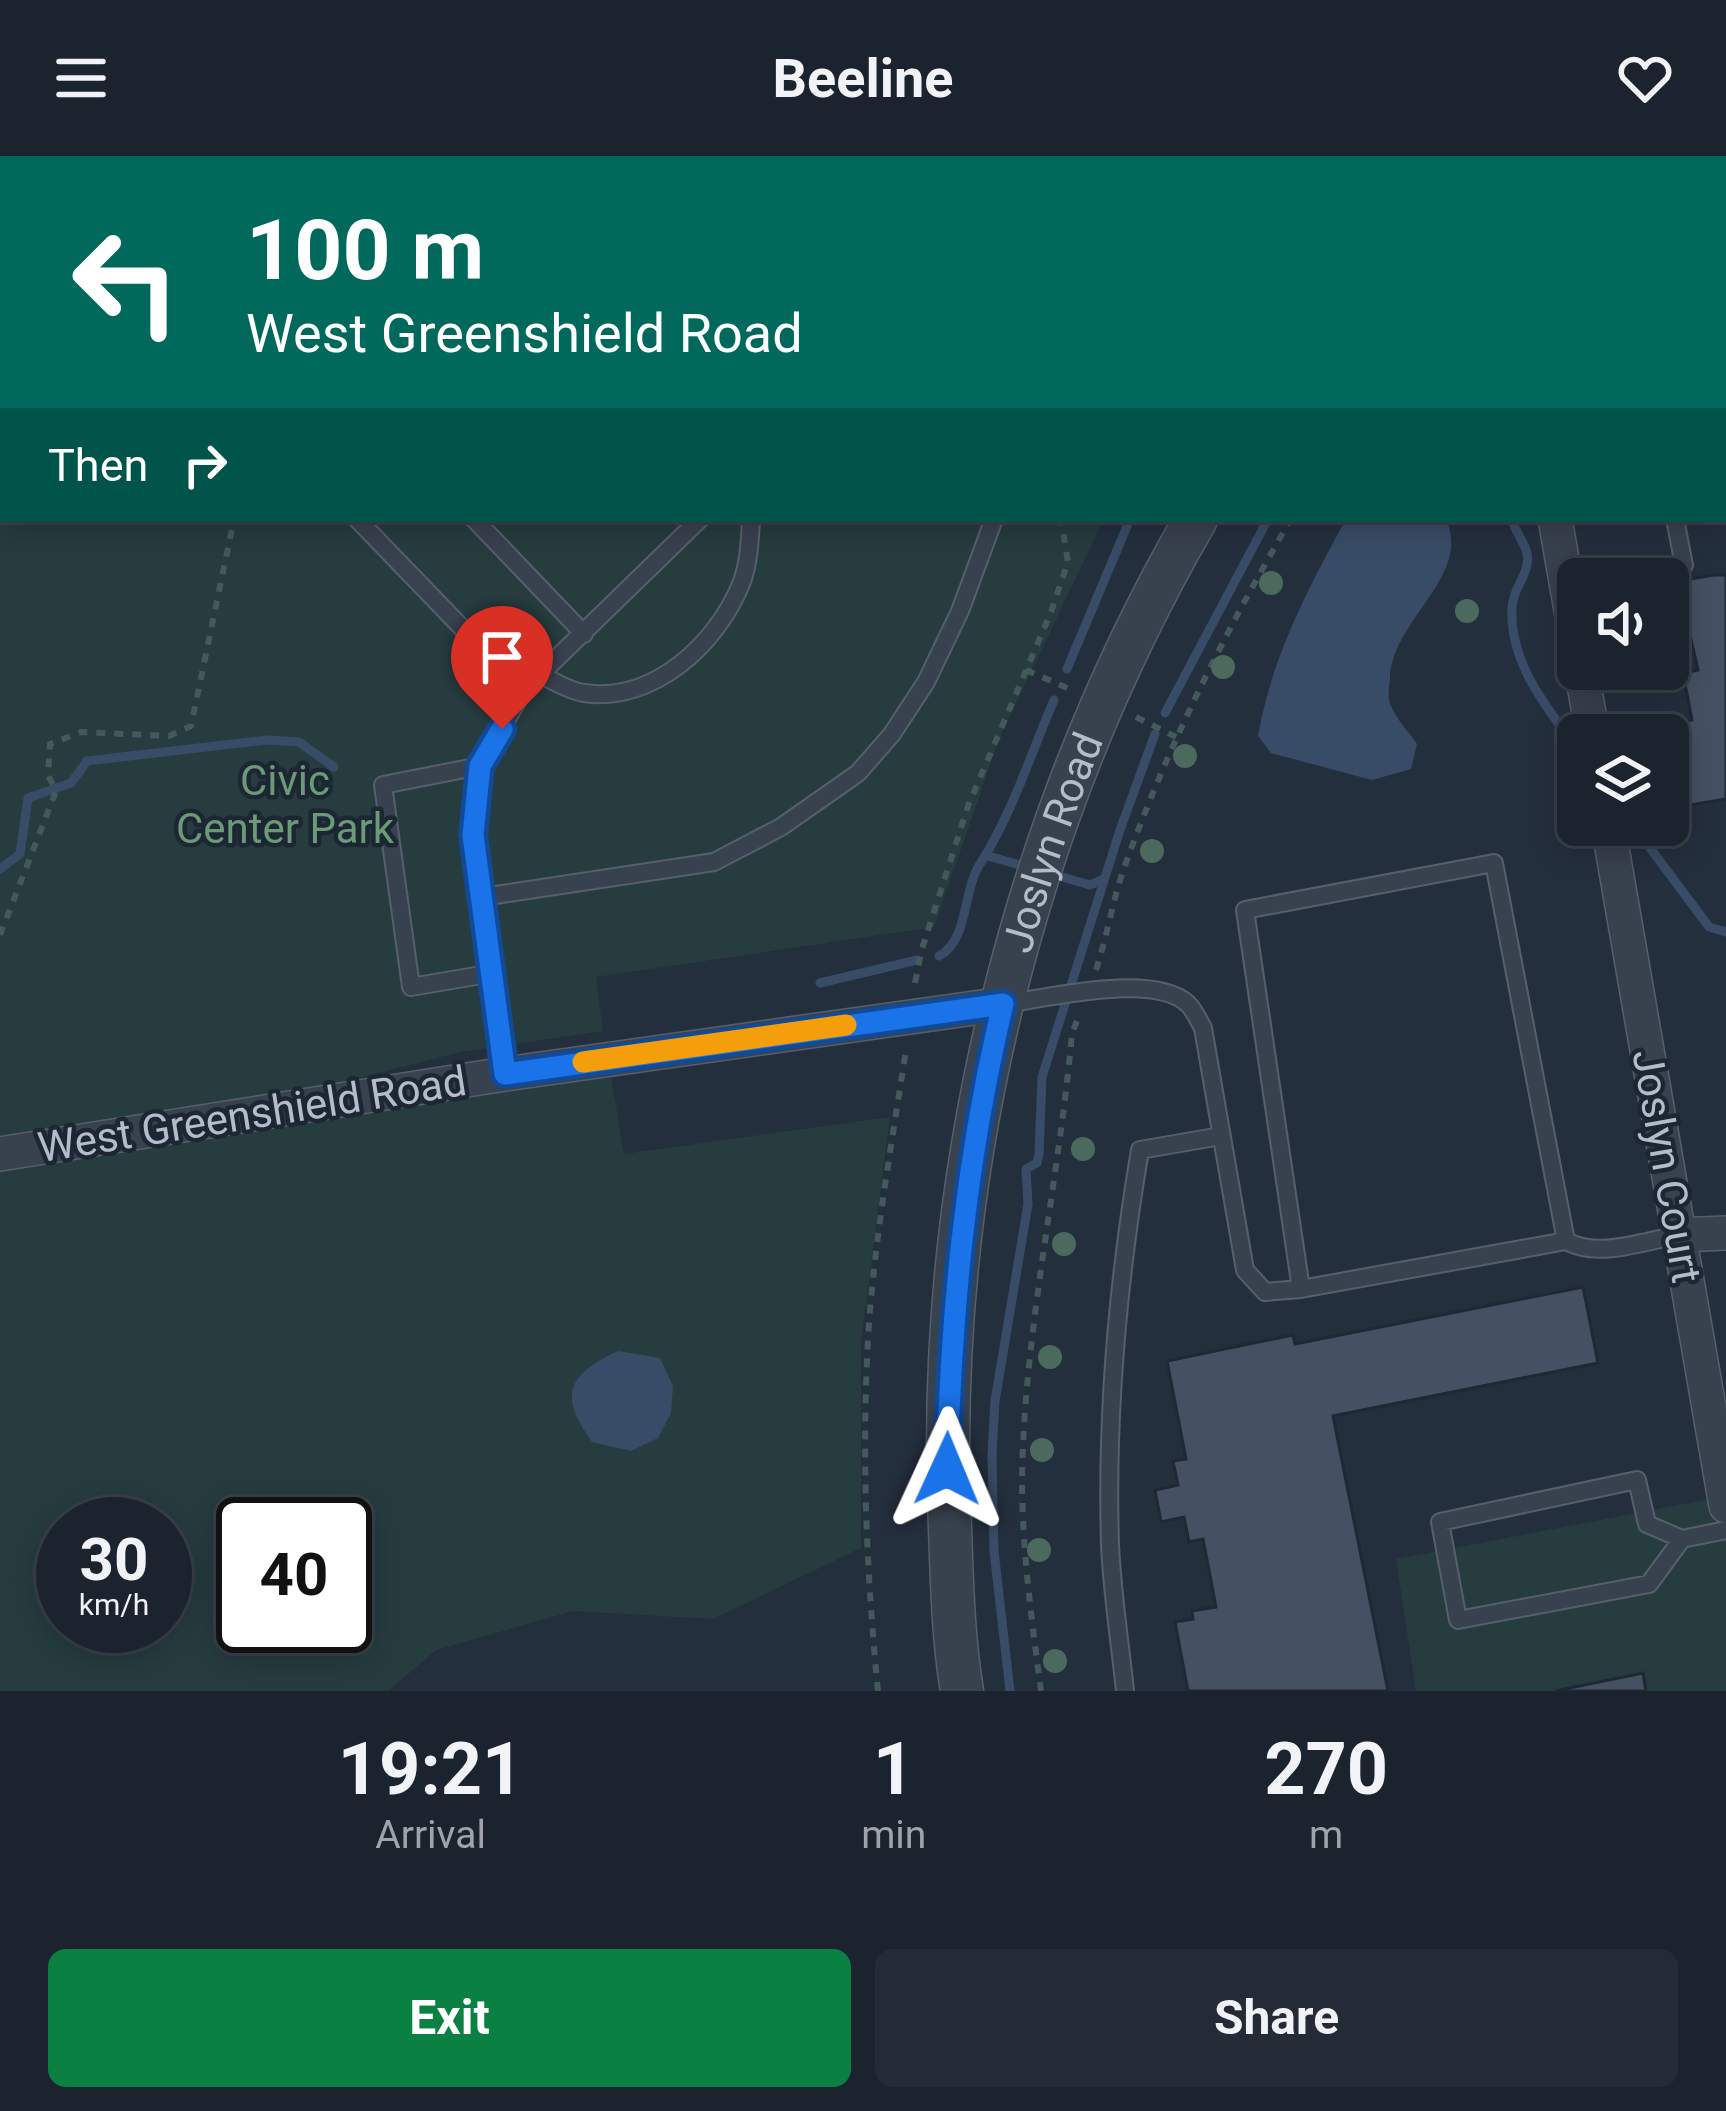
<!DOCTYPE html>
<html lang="en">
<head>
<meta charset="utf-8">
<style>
  :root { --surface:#1b232e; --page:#242b36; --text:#f1f3f6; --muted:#a0a4aa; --line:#39404a; --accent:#0b8043 }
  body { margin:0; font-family:Roboto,sans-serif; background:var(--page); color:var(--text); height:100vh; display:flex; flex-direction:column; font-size:45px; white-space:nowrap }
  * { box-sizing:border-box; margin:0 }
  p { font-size:39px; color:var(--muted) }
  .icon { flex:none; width:66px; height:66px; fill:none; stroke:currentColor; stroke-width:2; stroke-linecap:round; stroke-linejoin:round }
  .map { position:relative; height:1535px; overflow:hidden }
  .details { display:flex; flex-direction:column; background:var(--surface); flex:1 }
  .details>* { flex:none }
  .banner { position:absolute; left:0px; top:0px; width:1728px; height:366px; box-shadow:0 6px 30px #0003,0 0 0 3px var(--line); background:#00695c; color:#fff; overflow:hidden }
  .buttons { position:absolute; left:1557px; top:402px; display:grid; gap:24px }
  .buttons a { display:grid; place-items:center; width:132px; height:132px; border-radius:18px; background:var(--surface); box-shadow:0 6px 30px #0003,0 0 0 3px var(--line); font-size:60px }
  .speed { position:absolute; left:36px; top:1341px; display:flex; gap:24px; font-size:60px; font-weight:700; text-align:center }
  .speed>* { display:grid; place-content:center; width:156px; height:156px; border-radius:50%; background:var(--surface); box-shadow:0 6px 30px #0003,0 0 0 3px var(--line); line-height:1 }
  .speed small { font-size:30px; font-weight:400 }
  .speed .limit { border:6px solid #111; border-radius:18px; background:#fff; color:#111 }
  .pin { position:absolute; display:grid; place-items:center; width:102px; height:102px; color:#fff; margin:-123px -51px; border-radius:50% 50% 50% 0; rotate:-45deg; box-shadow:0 0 12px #0007 }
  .pin .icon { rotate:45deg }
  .me { position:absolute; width:132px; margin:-66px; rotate:1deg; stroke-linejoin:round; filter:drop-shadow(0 0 9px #0008) }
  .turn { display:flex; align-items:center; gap:42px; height:252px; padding:0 48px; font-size:54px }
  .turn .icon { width:156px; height:156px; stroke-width:2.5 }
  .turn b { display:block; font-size:84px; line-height:102px }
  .then { display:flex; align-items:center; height:114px; padding:0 48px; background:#0003; gap:24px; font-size:45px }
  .eta { display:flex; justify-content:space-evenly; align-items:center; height:204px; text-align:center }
  .eta b { font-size:72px; font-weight:700; line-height:84px }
  .action { display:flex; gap:24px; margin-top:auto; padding:24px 48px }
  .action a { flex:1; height:138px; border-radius:18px; background:var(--accent); color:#fff; font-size:48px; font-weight:700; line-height:138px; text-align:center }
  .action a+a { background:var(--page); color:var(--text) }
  header { display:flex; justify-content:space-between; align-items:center; height:156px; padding:0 48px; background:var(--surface); font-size:54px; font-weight:700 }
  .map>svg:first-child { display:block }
</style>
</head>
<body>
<header><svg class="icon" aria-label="menu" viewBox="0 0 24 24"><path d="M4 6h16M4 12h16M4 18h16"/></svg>Beeline<svg class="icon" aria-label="heart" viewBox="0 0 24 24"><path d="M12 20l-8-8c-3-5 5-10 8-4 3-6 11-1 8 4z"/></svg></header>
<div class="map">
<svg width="1726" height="1535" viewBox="0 0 1726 1535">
  <rect width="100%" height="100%" fill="#242f3e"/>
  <path fill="#263c3f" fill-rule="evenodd" d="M0,0H1362L3,3V363H1104L999,583L934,771L596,821L603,875L461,896L264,946L0,982Z
    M611,919L624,998L890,961L861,1187V1392L713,1463L573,1455L436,1494L388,1535H0V1011ZM63,1368H165V1470H63ZM243,1368H345V1470H243Z
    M1726,1340V1535H1416L1396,1403Z"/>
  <path fill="#394c67" d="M1346,363H1446C1472,421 1392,463 1390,522C1389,531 1387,542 1391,550C1396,563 1409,576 1417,588L1411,613L1372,624L1271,597L1258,580C1272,500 1308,433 1346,363Z
    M618,1195L660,1202L673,1230L671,1257L658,1282L631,1295L592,1286C558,1239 567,1219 618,1195Z"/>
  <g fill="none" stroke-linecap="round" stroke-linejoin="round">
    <path stroke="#394c67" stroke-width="9" d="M1383,3L1386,0
      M1512,363C1515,376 1524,385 1527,397C1531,417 1513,431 1512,451C1509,504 1543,547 1573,587
      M1067,513L1130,363
      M1165,557L1268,363
      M1633,669L1709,771L1726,776
      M988,700L1031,712
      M0,713L20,698L28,642L71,627L87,605L267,584L299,586L334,611
      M1052,718L1090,729L1104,723
      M939,800C969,784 962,736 980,708C1012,658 1030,600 1054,544
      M820,827L917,804
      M1010,1535L994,1395L992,1299L995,1245L1028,1048L1026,1013L1037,1007L1039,998L1042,921L1120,674L1155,578"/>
  </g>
  <path fill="#455162" stroke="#1f2835" stroke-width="3" d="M1714,419H1726V643L1690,649L1688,620L1684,621L1680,597L1683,596L1682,589H1678L1674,567L1692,564L1683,517L1698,514L1678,425Z
    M1583,1131L1598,1207L1333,1260L1388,1535H1188L1175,1466L1193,1463L1192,1455L1216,1451L1203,1383L1189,1386L1184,1361L1161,1366L1155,1334L1178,1329L1173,1305L1186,1303L1167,1205L1293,1179L1295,1188Z
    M1643,1517L1646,1535H1555Z"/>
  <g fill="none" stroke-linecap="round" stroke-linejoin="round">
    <defs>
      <path id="service" d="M838,0L839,3
        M932,0L933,3
        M801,3L822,0
        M357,363L523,535
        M474,363L584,478
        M1618,423L1684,409L1675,363
        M541,519C554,525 569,535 584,537C653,547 716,489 741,428C749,408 750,384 751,363
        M480,610L383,629L411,831L493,817
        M482,741L714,706L781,671L858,617L892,578L926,526L960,455L994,363
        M1004,848C1049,842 1153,816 1188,848C1194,854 1199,865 1203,872L1245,1114L1265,1136L1301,1133L1566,1085C1599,1103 1644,1085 1679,1079
        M505,918L473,679L480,610L523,535L700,363
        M1301,1133L1245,754L1494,707L1566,1085
        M1682,1383L1649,1428L1458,1464L1440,1366L1637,1324L1647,1368L1682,1383L1726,1374
        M1125,1535C1120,1486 1112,1437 1110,1388C1106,1256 1118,1124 1140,994L1221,980"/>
      <path id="minor" d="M1555,363L1578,494
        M1581,513L1593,579
        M1608,669L1726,1350
        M0,998L505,918L1003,848
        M1679,1079L1726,1077"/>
      <g id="tertiary">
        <path d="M1468,3L1471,0"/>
        <path id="s1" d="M962,1535C953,1481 952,1427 950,1372C934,1024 1021,665 1196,363"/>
      </g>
    </defs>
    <use href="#service" stroke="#565f6c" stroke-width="20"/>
    <use href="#minor" stroke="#565f6c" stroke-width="36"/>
    <use href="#tertiary" stroke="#565f6c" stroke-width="45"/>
    <path stroke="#44595c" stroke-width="6" stroke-dasharray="9 9" stroke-linecap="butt" d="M562,0L564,3
      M82,3L83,0
      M224,3L226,0
      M1591,3L1594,0
      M0,192L3,185
      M0,368L3,363
      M1026,514L1074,535
      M1136,561L1176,581
      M0,779L56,635L48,619L50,588L81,576L169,580L191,570L234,363
      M1096,814C1107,781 1112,747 1123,715C1167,591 1225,476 1291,363
      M915,827L921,796L968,650L1051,456L1068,406L1061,363
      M878,1535C866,1413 861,1290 869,1167C876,1075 892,985 906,894
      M1041,1535C1032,1466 1022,1394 1022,1324C1024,1174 1059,1026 1072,877L1079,860"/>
    <use href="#service" stroke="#38414e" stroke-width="16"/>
    <use href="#minor" stroke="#38414e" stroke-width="33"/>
    <use href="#tertiary" stroke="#38414e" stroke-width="42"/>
  </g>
  <g fill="#4b6a5d">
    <circle cx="1271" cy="427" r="12"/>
    <circle cx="1467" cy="455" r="12"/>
    <circle cx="1223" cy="511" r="12"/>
    <circle cx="1185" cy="600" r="12"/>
    <circle cx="1152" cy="695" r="12"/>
    <circle cx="1083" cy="993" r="12"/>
    <circle cx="1064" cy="1088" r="12"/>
    <circle cx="1050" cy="1201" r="12"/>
    <circle cx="1042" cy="1294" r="12"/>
    <circle cx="1039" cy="1394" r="12"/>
    <circle cx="1055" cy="1505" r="12"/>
  </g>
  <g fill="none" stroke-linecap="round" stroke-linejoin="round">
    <defs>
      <path id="route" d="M502,573L480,610L473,679L505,918L1003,848C966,1002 951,1155 947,1313"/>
    </defs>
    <use href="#route" stroke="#114b97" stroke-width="30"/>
    <use href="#route" stroke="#1a73e8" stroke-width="21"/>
    <path stroke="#f59e0b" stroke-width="21" d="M583,906L846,869"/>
  </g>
  <g text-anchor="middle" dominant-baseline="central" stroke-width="9" stroke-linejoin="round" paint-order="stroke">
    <g font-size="42" fill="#6b9a76" stroke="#1d2633">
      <text x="285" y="624">Civic<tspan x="285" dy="48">Center Park</tspan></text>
    </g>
    <g font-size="42" fill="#b4bcc9" stroke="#1d2633">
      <text stroke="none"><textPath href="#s1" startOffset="861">Joslyn Road</textPath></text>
      <text transform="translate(252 958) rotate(-9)">West Greenshield Road</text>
      <text transform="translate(1667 1010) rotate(80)">Joslyn Court</text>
    </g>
  </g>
</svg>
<div class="buttons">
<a><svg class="icon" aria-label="sound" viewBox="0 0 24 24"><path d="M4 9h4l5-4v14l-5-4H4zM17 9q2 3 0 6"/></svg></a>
<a><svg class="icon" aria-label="layers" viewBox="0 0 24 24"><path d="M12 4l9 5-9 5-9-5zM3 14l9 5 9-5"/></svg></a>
</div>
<div class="speed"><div>30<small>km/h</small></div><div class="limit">40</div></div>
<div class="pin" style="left:502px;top:573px;background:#d93025"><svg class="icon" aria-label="arrive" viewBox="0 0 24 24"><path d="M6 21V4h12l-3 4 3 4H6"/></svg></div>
<svg class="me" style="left:947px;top:1313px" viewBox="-20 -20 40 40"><path d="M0-17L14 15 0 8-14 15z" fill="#1a73e8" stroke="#fff" stroke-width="4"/></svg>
<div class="banner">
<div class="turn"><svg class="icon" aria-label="left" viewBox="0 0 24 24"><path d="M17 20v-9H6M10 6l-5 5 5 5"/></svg><div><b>100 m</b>West Greenshield Road</div></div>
<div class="then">Then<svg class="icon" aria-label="right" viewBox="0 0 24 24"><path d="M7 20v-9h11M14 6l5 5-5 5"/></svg></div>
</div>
</div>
<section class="details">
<div class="eta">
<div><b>19:21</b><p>Arrival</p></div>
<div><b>1</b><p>min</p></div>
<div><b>270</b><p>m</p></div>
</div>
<div class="action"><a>Exit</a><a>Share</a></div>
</section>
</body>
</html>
